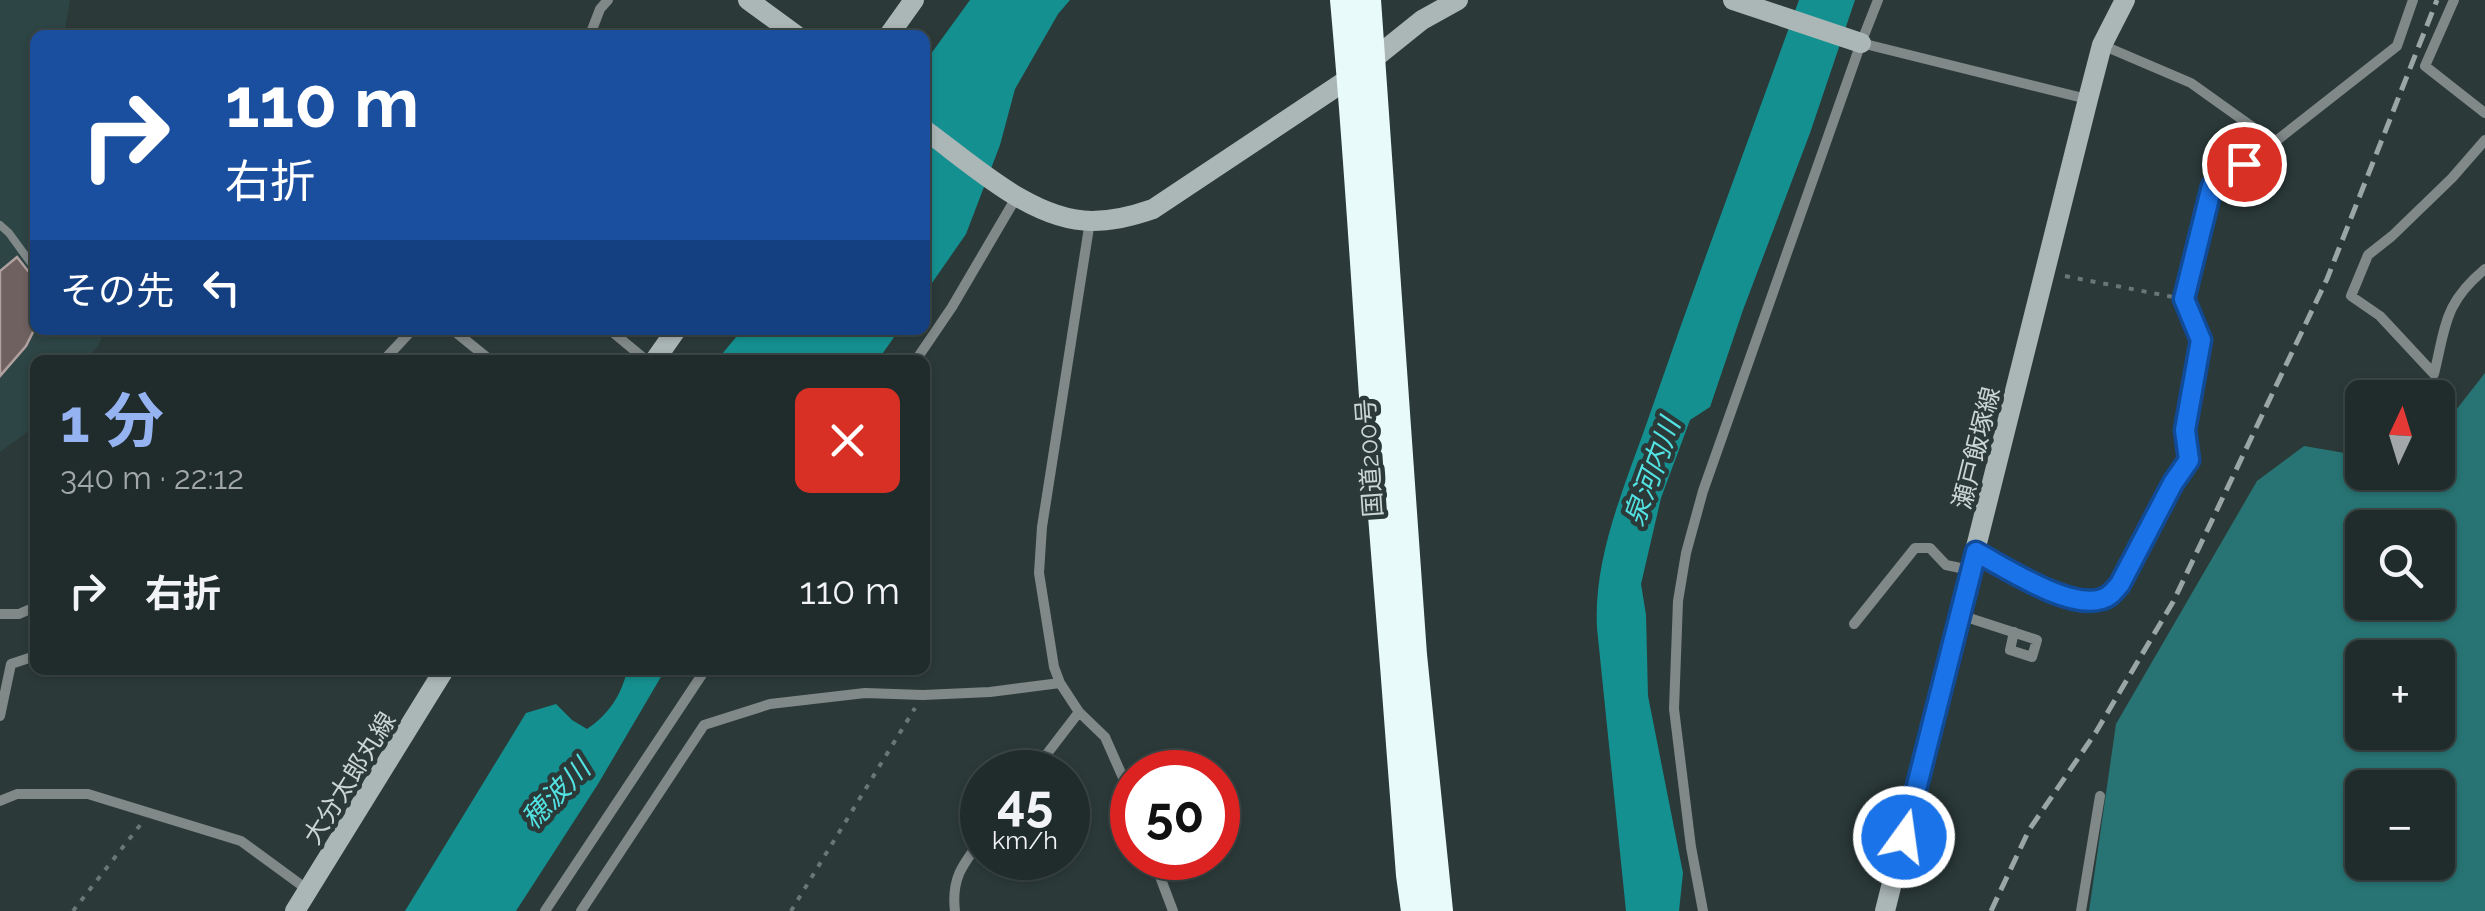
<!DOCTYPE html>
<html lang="ja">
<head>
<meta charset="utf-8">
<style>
  :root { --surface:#202c2b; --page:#2d3837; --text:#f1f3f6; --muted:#a2a7a9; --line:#3d4847; --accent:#95b2f1 }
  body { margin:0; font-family:Raleway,"Noto Sans JP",sans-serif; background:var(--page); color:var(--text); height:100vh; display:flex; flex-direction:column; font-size:38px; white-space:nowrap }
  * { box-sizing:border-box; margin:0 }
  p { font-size:32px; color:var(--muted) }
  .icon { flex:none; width:55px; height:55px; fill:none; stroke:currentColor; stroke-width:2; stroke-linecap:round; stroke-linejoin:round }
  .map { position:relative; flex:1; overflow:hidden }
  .drawer { position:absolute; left:30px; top:355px; width:900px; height:320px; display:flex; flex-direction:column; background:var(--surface); border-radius:15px; box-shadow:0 2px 8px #0004,0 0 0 2px var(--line) }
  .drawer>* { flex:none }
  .hud { position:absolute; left:30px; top:30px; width:900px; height:305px; border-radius:15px; box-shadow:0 2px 8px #0004,0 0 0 2px var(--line); background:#1a4fa0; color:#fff; overflow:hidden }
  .needle { width:65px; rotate:4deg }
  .controls { position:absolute; left:2345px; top:380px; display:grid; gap:20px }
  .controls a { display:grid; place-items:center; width:110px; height:110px; border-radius:15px; background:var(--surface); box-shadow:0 2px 8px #0004,0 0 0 2px var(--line); font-size:50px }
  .speed { position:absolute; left:960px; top:750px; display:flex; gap:20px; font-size:50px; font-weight:700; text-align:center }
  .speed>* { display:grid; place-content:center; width:130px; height:130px; border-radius:50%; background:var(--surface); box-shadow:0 2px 8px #0004,0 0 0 2px var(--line); line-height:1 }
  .speed small { font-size:25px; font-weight:400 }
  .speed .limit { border:15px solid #d22; background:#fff; color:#111 }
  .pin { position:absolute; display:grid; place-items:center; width:85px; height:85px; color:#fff; margin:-42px; border:5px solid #fff; border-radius:50%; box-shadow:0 2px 10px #0007 }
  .me { position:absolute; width:110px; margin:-55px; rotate:14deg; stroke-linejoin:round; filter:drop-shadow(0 0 8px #0008) }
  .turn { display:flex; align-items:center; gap:35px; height:210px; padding:0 30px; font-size:45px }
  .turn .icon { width:130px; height:130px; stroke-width:2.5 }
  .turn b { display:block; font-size:70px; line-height:85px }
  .then { display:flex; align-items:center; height:95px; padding:0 30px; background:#0003; gap:20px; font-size:38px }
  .round { display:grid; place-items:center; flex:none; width:105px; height:105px; border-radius:15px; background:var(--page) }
  .headline { display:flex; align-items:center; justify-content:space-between; height:170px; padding:0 30px }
  h1 { font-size:60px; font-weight:700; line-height:75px; color:var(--accent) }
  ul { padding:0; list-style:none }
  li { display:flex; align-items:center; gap:30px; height:130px; padding:0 30px }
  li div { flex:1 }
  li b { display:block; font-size:38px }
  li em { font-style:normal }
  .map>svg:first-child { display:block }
</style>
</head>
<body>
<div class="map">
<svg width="2485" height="911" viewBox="0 0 2485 911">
  <rect width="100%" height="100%" fill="#2b3a39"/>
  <path fill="#2e4545" d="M0,0H70L64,35H35V330H105L98,346L86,360H35V422L27,432L0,452Z"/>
  <path fill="#287474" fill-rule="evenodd" d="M2485,373V911H2089L2116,724L2257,481L2304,446L2362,456V472H2438V433ZM2362,528H2438V602H2362ZM2362,658H2438V732H2362ZM2362,788H2438V862H2362Z"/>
  <path fill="#159090" d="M970,0H1070L1058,14L1015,89L1000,145L966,234L925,293V62Z
    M1799,0H1855L1810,133L1743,310L1710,407L1690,420L1661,498L1641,584L1646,615L1648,696L1683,873L1679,911H1626L1597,628C1593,553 1628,479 1652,408C1699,272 1750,136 1799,0Z
    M742,330H899L878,360H717Z
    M627,670H665L598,784L516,911H405L526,713L556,704L572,720L587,729C608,715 622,695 627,670Z"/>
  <path fill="#6f6160" stroke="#b0a09f" stroke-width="2.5" d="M17,257L28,271L35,273V328L26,346L0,376V271Z"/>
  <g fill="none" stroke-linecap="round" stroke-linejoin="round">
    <path stroke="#6a7776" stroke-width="4" stroke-dasharray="5 8" stroke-linecap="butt" d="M2065,276L2173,297
      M73,911L141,824
      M791,911L915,708"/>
    <path stroke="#818888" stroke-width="8" d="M0,225L9,233L33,266"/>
    <path stroke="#818888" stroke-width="10" d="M2454,0L2425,66L2485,113
      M590,35L600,9L608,0
      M1861,43L2087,99
      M2102,45L2191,83L2261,133L2276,141
      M2485,140L2452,178L2392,236L2368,255L2351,296L2380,316L2434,374C2446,325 2444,303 2485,269
      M1090,221L1042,527L1039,573L1054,667L1060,683L1079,712L1105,737L1132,798
      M453,330L490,360
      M610,330L646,360
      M384,360L412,330
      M916,360L952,307L1017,196
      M1976,553C2006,568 2070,610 2102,599C2110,597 2114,591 2120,585L2173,483L2189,460L2185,430L2201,340L2184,299L2212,186L2276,141L2397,46L2413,0
      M0,614H19L35,607
      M1960,615L2037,640L2032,657L2010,650L2014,632
      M1854,624L1915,548H1930L1946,565L1970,570
      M0,716L11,664L35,656
      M1033,772L1079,712
      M0,801L17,794H88L241,841L308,890
      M1153,858L1173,911
      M545,911L705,670
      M581,911L704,725L770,704L865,693L923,695L990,692L1060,683
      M955,911C951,878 963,864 982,839
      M1703,911L1691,847L1674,709L1678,601L1686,553L1703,491L1861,43L1878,0
      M2081,911L2100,796"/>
    <path stroke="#abb6b6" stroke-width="20" d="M748,0L796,35
      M1733,0L1861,43
      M889,35L914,0
      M925,130C972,164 1032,221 1092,221C1113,221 1133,216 1153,209L1351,77L1422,20L1458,0
      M655,360L676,330
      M295,911L444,670
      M1885,911L2088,99L2102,45L2125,0"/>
    <path stroke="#e8fafa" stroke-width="28" d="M1344,0C1358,151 1366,302 1377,453C1388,594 1400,734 1410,875L1415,911
      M1367,0L1413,655L1439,911"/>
    <path stroke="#9aa5a5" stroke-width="5" stroke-dasharray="15 8" stroke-linecap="butt" d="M1991,911L2029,830L2096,732L2173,602L2327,279L2437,0"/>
  </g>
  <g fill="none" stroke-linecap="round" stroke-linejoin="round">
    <defs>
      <path id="route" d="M1904,837L1976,552C2006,568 2069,610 2102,599C2110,597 2114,591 2120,584L2173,483L2189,460L2185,430L2201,340L2184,299L2212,186L2244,164"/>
    </defs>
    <use href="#route" stroke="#114b97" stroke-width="25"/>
    <use href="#route" stroke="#1a73e8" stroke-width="18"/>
  </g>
  <g text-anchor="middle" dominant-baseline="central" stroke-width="9" stroke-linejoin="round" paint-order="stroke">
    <g font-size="25" fill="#ccd5d5" stroke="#2b3a39">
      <text transform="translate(1976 448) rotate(-76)">瀬戸飯塚線</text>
      <text transform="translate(1369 458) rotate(-94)">国道200号</text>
      <text transform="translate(349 778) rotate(-58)">大分太郎丸線</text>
    </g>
    <g font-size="28" font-style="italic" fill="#52e2e2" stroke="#2b3a39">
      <text transform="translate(1652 472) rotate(-70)">泉河内川</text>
      <text transform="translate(556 794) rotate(-46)">穂波川</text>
    </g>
  </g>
</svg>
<div class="controls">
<a><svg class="needle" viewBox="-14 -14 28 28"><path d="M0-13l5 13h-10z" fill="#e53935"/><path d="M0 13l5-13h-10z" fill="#a2a7a9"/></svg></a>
<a><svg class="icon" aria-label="search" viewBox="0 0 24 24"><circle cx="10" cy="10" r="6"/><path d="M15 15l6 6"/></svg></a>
<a>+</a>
<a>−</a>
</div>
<div class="speed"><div>45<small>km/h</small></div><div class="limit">50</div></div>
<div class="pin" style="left:2244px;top:164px;background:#d93025"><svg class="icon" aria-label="arrive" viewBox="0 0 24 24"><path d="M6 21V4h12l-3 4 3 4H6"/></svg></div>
<svg class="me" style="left:1904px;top:837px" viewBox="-20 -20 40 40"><circle r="17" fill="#1a73e8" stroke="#fff" stroke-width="3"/><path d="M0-11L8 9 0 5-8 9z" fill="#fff"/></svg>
<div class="hud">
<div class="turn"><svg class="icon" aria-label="right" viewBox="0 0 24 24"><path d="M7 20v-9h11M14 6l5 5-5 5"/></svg><div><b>110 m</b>右折</div></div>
<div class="then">その先<svg class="icon" aria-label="left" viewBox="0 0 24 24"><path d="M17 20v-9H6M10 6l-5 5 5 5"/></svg></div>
</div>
<section class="drawer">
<div class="headline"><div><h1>1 分</h1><p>340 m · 22:12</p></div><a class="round" style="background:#d93025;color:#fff"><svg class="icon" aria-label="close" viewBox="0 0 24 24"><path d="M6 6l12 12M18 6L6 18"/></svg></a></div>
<ul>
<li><svg class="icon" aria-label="right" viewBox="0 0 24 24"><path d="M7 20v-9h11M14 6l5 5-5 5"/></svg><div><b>右折</b></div><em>110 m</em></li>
</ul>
</section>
</div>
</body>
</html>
